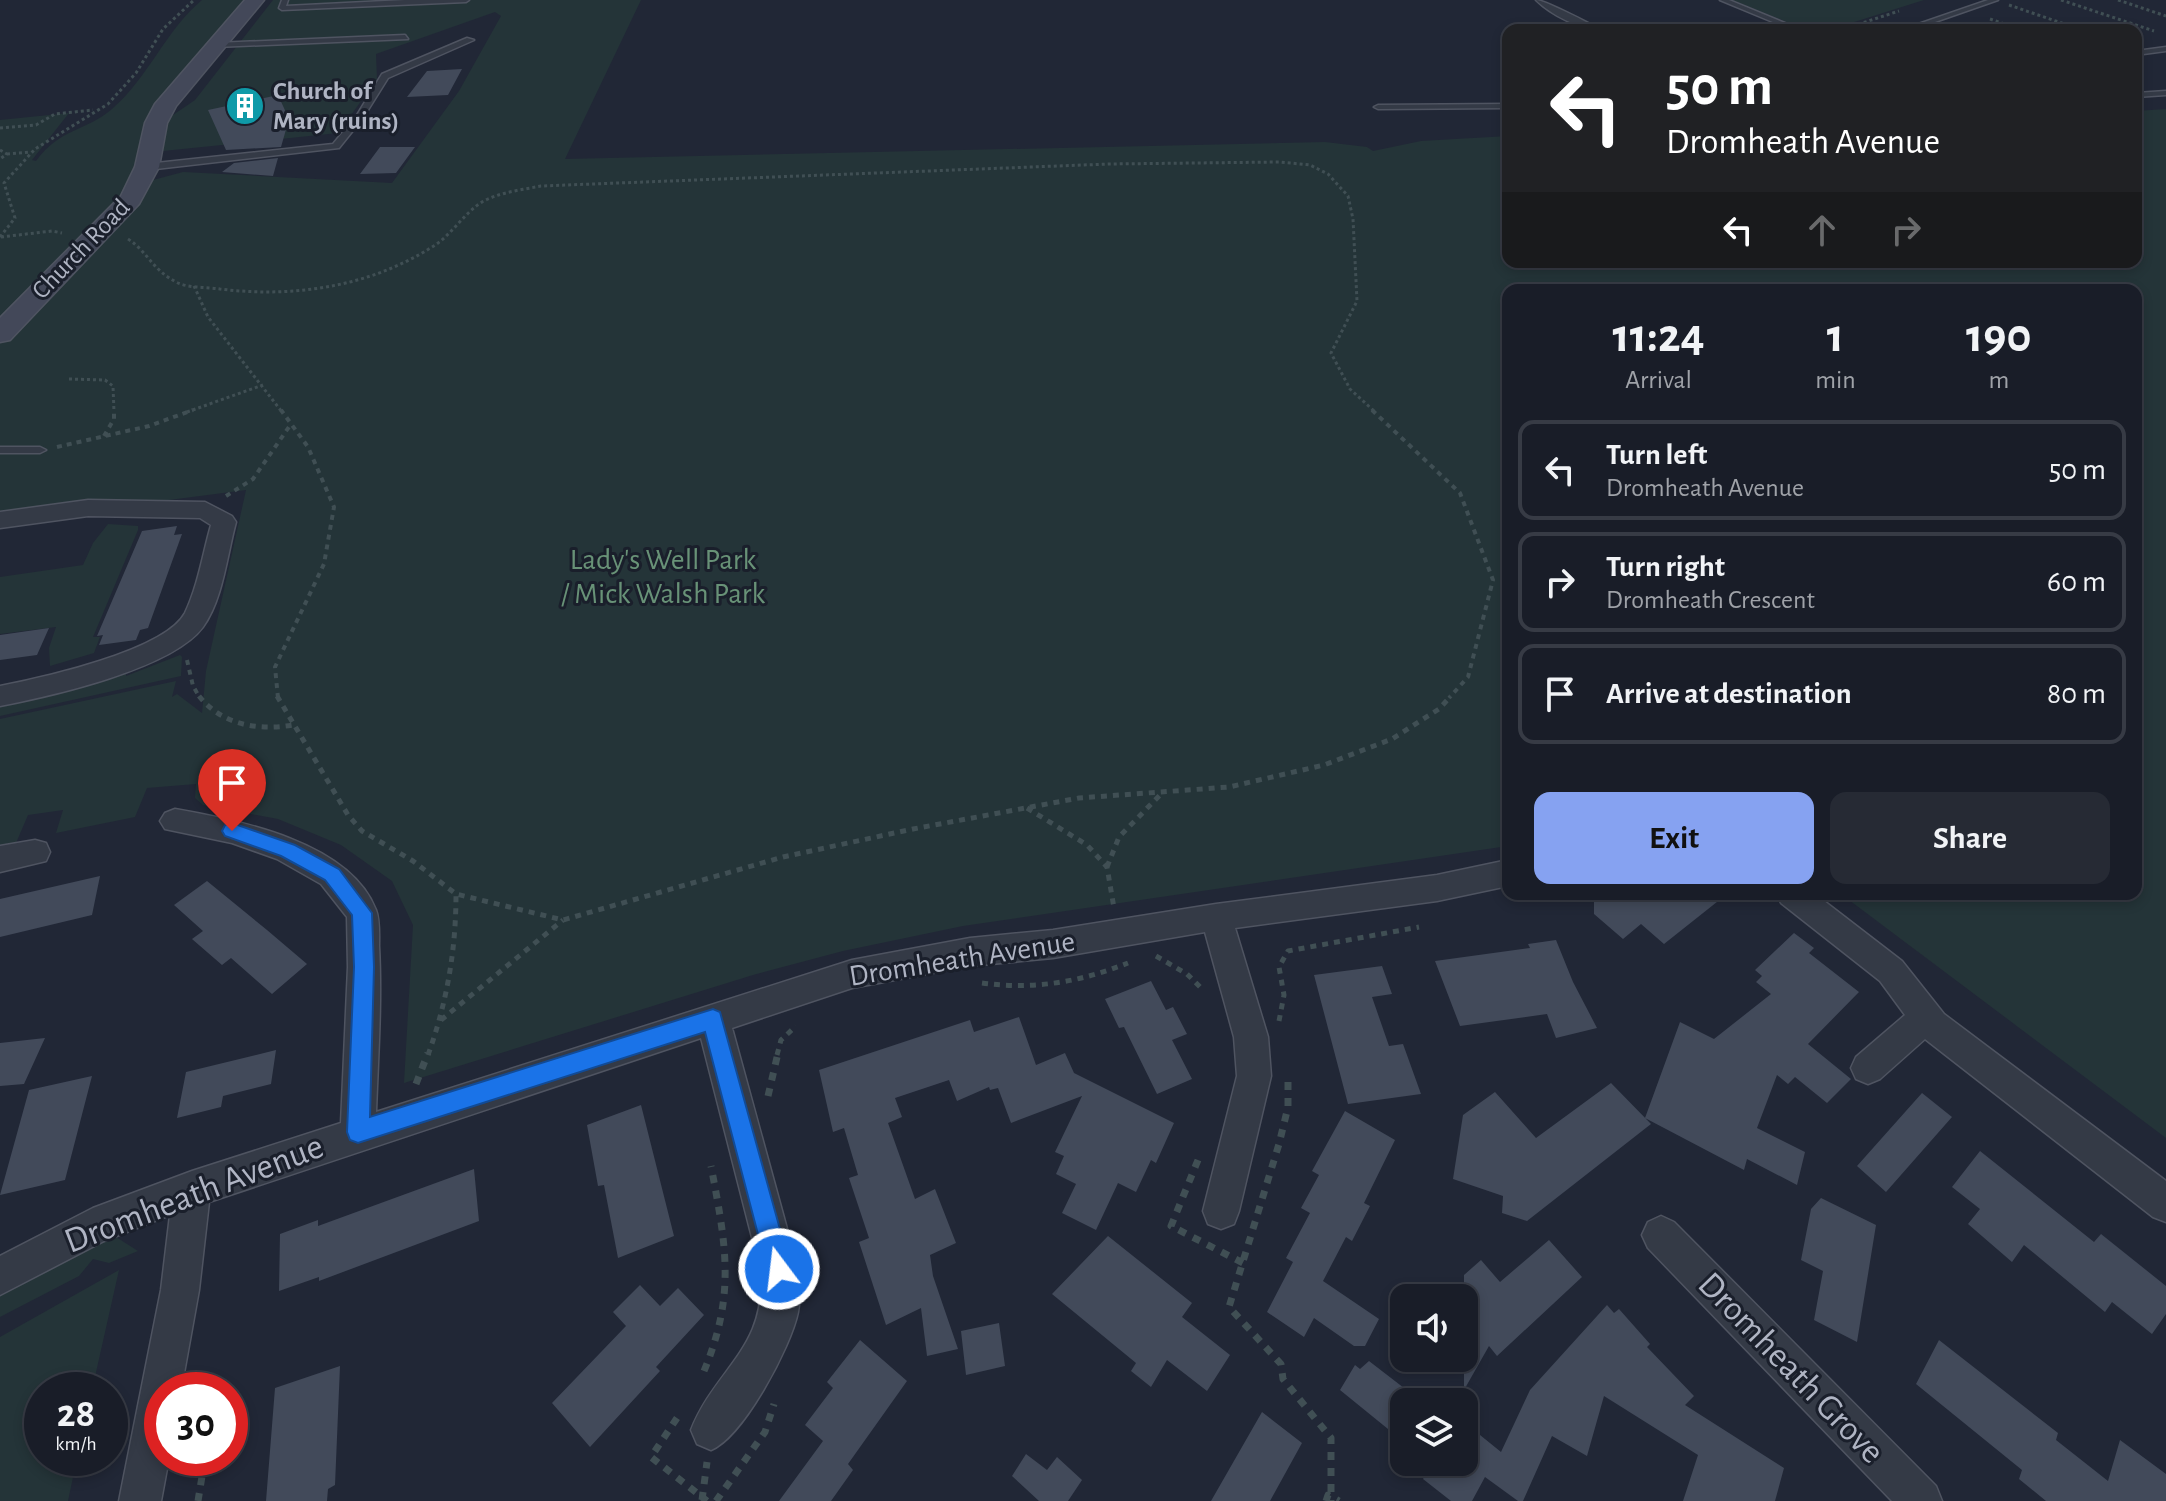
<!DOCTYPE html>
<html lang="en">
<head>
<meta charset="utf-8">
<style>
  :root { --surface:#191d28; --page:#262a34; --text:#f1f3f6; --muted:#9fa2a8; --line:#373b45; --accent:#86a2f1 }
  body { margin:0; font-family:"Alegreya Sans",sans-serif; background:var(--page); color:var(--text); height:100vh; display:flex; flex-direction:column; font-size:30px; white-space:nowrap }
  * { box-sizing:border-box; margin:0 }
  p { font-size:26px; color:var(--muted) }
  .icon { flex:none; width:44px; height:44px; fill:none; stroke:currentColor; stroke-width:2; stroke-linecap:round; stroke-linejoin:round }
  .map { position:relative; flex:1; overflow:hidden }
  .sheet { position:absolute; left:1502px; top:284px; width:640px; height:616px; display:flex; flex-direction:column; background:var(--surface); border-radius:16px; box-shadow:0 4px 12px #0003,0 0 0 2px var(--line) }
  .sheet>* { flex:none }
  .guide { position:absolute; left:1502px; top:24px; width:640px; height:244px; border-radius:16px; box-shadow:0 4px 12px #0003,0 0 0 2px var(--line); background:#202124; color:#fff; overflow:hidden }
  .controls { position:absolute; left:1390px; top:1284px; display:grid; gap:16px }
  .controls a { display:grid; place-items:center; width:88px; height:88px; border-radius:16px; background:var(--surface); box-shadow:0 4px 12px #0003,0 0 0 2px var(--line); font-size:40px }
  .speed { position:absolute; left:24px; top:1372px; display:flex; gap:16px; font-size:40px; font-weight:700; text-align:center }
  .speed>* { display:grid; place-content:center; width:104px; height:104px; border-radius:50%; background:var(--surface); box-shadow:0 4px 12px #0003,0 0 0 2px var(--line); line-height:1 }
  .speed small { font-size:20px; font-weight:400 }
  .speed .limit { border:12px solid #d22; background:#fff; color:#111 }
  .pin { position:absolute; display:grid; place-items:center; width:68px; height:68px; color:#fff; margin:-82px -34px; border-radius:50% 50% 50% 0; rotate:-45deg; box-shadow:0 0 8px #0007 }
  .pin .icon { rotate:45deg }
  .me { position:absolute; width:88px; margin:-44px; rotate:345deg; stroke-linejoin:round; filter:drop-shadow(0 0 6px #0008) }
  .turn { display:flex; align-items:center; gap:28px; height:168px; padding:0 32px; font-size:36px }
  .turn .icon { width:104px; height:104px; stroke-width:2.5 }
  .turn b { display:block; font-size:56px; line-height:68px }
  .lanes { display:flex; align-items:center; height:76px; padding:0 32px; background:#0003; justify-content:center; gap:40px; direction:ltr }
  .lanes .off { opacity:.35 }
  .eta { display:flex; justify-content:space-evenly; align-items:center; height:136px; text-align:center }
  .eta b { font-size:48px; font-weight:700; line-height:56px }
  .action { display:flex; gap:16px; margin-top:auto; padding:16px 32px }
  .action a { flex:1; height:92px; border-radius:16px; background:var(--accent); color:#111; font-size:32px; font-weight:700; line-height:92px; text-align:center }
  .action a+a { background:var(--page); color:var(--text) }
  ul { padding:0; list-style:none }
  li { display:flex; align-items:center; gap:24px; height:100px; margin:0 16px 12px; padding:0 16px; border:4px solid var(--line); border-radius:16px }
  li div { flex:1 }
  li b { display:block; font-size:30px }
  li em { font-style:normal }
  .map>svg:first-child { display:block }
</style>
</head>
<body>
<div class="map">
<svg width="2166" height="1501" viewBox="0 0 2166 1501">
  <rect width="100%" height="100%" fill="#212736"/>
  <path fill="#243438" d="M202,0H247L136,164L128,183L148,188L153,180L183,172L392,183L459,91L501,16L495,12L376,54L377,79L338,133L163,151L164,127L173,115L195,100L273,0H641L565,159L1325,142L1367,147L1373,151L1421,141L1508,136V262H2136V111L2166,109V1138L1841,894H2136V290H1508V846L963,926L843,951L753,975L404,1083L413,925L392,881L341,845L278,819L203,805L195,798L196,784L147,788L135,817L56,833L63,810L28,815L16,843L0,847V719L176,681L172,697L177,694L202,713L206,671L246,490L0,522V120L69,113L32,160L36,161C60,128 85,132 112,109C149,77 165,31 202,0Z
    M1732,0H1924L1829,30H1807Z
    M108,524L138,526V530L93,637H100L94,653L50,666L49,648L56,627L0,634V577L83,565L93,543Z
    M180,655L182,657L181,676L0,716V707L126,671V676Z
    M116,1237L138,1251L109,1263L93,1259L79,1276L0,1317V1294L81,1249Z
    M119,1270L92,1390H42V1458H77L68,1501H0V1337Z"/>
  <path fill="#424a5a" d="M462,69L448,95L407,97L427,71Z
    M278,95L289,119L281,147L226,150L208,110Z
    M380,147H415L396,173L360,174Z
    M278,158L273,176L222,172L234,163Z
    M177,526L174,535L182,534L148,628L140,630L136,640L99,645L103,635L97,636L142,531Z
    M49,628L37,655L0,660V635Z
    M100,876L92,915L0,937V899Z
    M207,881L267,930L307,964L272,994L231,958L222,965L192,939L203,931L174,905Z
    M1605,894H1727L1664,944L1641,924L1623,939L1594,914V902Z
    M1794,933L1814,948L1809,953L1859,992L1808,1044L1851,1079L1827,1103L1795,1077L1788,1084L1777,1075L1757,1128L1805,1152L1797,1185L1747,1159L1744,1170L1645,1118L1680,1022L1714,1039L1771,994L1756,982L1762,976L1755,970Z
    M1556,940L1573,982L1597,1028L1556,1038L1547,1014L1460,1026L1435,961L1530,948L1528,944Z
    M1382,966L1392,994L1372,997L1389,1046L1403,1044L1421,1094L1348,1104L1314,975Z
    M1151,981L1166,1010L1173,1007L1187,1034L1172,1040L1192,1079L1157,1094L1124,1027L1119,1028L1105,999Z
    M1019,1017L1036,1065L1065,1053L1074,1073L1174,1123L1156,1163L1151,1160L1136,1192L1118,1183L1096,1230L1062,1213L1076,1184L1056,1174L1064,1156L1055,1152L1082,1096L1011,1123L998,1088L990,1090L989,1087L957,1101L949,1080L895,1098L902,1117L888,1123L915,1199L935,1189L956,1243L930,1255L933,1276L958,1349L927,1356L921,1308L886,1325L859,1242L869,1238L849,1178L858,1175L844,1128L833,1132L819,1070L970,1020L974,1032Z
    M45,1038L24,1084L0,1086V1043Z
    M276,1050L271,1084L223,1096L221,1107L177,1118L186,1072Z
    M92,1076L65,1180L0,1195L29,1090Z
    M1611,1083L1651,1124L1527,1221L1502,1213L1503,1196L1453,1179L1463,1115L1495,1092L1536,1138Z
    M1922,1093L1952,1117L1886,1192L1857,1166Z
    M641,1105L674,1236L618,1258L604,1185L598,1186L587,1125Z
    M1345,1111L1395,1140L1364,1203L1370,1206L1352,1241L1346,1237L1323,1281L1379,1319L1365,1346H1354L1314,1318L1304,1337L1267,1312L1293,1262L1286,1258L1310,1213L1301,1208L1319,1175L1312,1171Z
    M1980,1151L2094,1242L2101,1234L2166,1286V1314L2152,1334L2112,1302L2105,1312L2024,1245L2012,1262L1968,1224L1980,1209L1952,1187Z
    M474,1169L479,1221L319,1281V1277L279,1291L280,1234L318,1220V1226Z
    M1821,1198L1876,1225L1857,1342L1814,1320L1823,1271L1801,1260L1811,1209Z
    M1108,1236L1192,1303L1182,1317L1230,1355L1207,1391L1167,1360L1151,1387L1131,1371L1136,1363L1052,1294Z
    M1549,1240L1582,1277L1497,1356L1489,1346L1464,1390V1275L1481,1260L1500,1282Z
    M640,1285L660,1306L678,1288L704,1315L656,1367L660,1371L590,1447L552,1403L626,1326L613,1312Z
    M1607,1305L1614,1313L1619,1309L1650,1344L1647,1347L1694,1396L1685,1405L1784,1468L1775,1501H1683L1698,1455L1604,1396L1587,1456L1552,1436L1523,1501H1518L1485,1477L1472,1501H1451L1423,1479L1433,1462H1464V1422L1501,1452L1530,1390Z
    M999,1323L1005,1366L966,1375L961,1331Z
    M860,1340L907,1381L848,1464L853,1470L831,1501H779L823,1441L805,1425L833,1388L827,1382Z
    M1939,1340L2058,1433L2056,1440L2108,1481L2120,1440L2166,1474V1501H2046L2019,1479L2022,1470L1916,1384Z
    M1369,1361L1404,1388V1442L1340,1390L1355,1365L1360,1369Z
    M340,1366L335,1485L328,1489L327,1501H266L275,1388Z
    M1262,1412L1302,1443L1270,1501H1211Z
    M1026,1454L1047,1470L1057,1457L1082,1480L1068,1501H1039L1012,1476Z"/>
  <g fill="none" stroke-linecap="round" stroke-linejoin="round">
    <defs>
      <path id="lane" d="M282,0H288L286,6L405,0H469L466,2L282,10L279,8Z
        M1536,0C1544,0 1591,24 1601,30C1580,30 1550,14 1536,0Z
        M1720,0H1729L1802,30H1792Z
        M1988,0H1998L1912,30H1901Z
        M405,35L408,39L216,47L212,45L216,43Z
        M467,38L474,40L388,78L363,118L339,148L147,170L143,167L147,164L333,144L357,115L382,74Z
        M2166,47V51L2136,55V51Z
        M2166,91V95L2136,97V93Z
        M1508,104V108L1378,109L1374,107L1378,105Z
        M0,447H40L46,450L40,453H0Z"/>
      <path id="street" d="M88,500L205,502L232,516L236,522C227,555 223,599 203,627C172,669 51,696 0,706V686C41,678 165,651 185,613C198,586 203,553 211,525L200,518L88,516L0,528V512Z
        M175,809C238,820 350,842 376,910C380,920 379,935 379,946C382,1001 378,1057 376,1112L852,960L970,938L1053,930L1216,904L1437,875L1508,860V886L1437,901L1235,928L1268,1037L1271,1076L1239,1211L1234,1224L1221,1229L1208,1224L1203,1211L1237,1076L1234,1037L1205,932L1053,958L970,966L852,988L732,1028L798,1269C800,1284 801,1297 798,1312C791,1347 743,1437 711,1450L697,1444L691,1430C716,1367 769,1347 760,1269L701,1038L209,1202L199,1290L181,1390H162V1458H169L161,1501H119L161,1290L170,1215L104,1241L0,1295V1256L93,1208L192,1171L341,1123L348,967L347,917L321,884L277,859L232,843L165,829L160,821L165,813Z
        M35,840L46,843L50,852L46,861L0,872V846Z
        M1777,894H1815L1902,961L1944,1014L2166,1181V1222L2153,1217L1925,1039L1880,1079L1868,1084L1856,1079L1851,1068L1856,1057L1905,1015L1880,981L1781,903Z
        M1661,1216L1674,1222L1936,1486L1942,1501H1892L1648,1248L1642,1235L1648,1222Z"/>
      <path id="secondary" d="M245,0H264L176,106L167,123L159,167L139,204L10,340L0,342V318L121,196L135,167L145,123L155,104Z"/>
    </defs>
    <use href="#lane" stroke="#4f5461" stroke-width="3"/>
    <use href="#street" stroke="#4f5461" stroke-width="3"/>
    <use href="#secondary" stroke="#4f5461" stroke-width="3"/>
    <path stroke="#404f54" stroke-width="3" stroke-dasharray="3 3" stroke-linecap="butt" d="M2061,0L2154,31
      M2118,0L2166,16
      M2009,5L2082,30
      M1990,19L2022,30
      M1841,30L1899,11
      M1853,30L1887,25
      M0,128L36,125L55,114L93,110
      M0,150L7,154L0,159
      M7,154L31,152
      M0,237L15,218L4,183L35,149L108,104L136,73L163,29L194,0
      M1,237L52,231L62,233
      M128,239C148,252 152,270 178,283C189,288 207,287 220,289C293,298 369,287 432,247C451,236 463,214 482,202C500,192 521,190 541,186L1109,164L1280,162L1310,165L1328,174L1348,196L1353,219L1357,301L1331,353L1350,389L1375,412
      M194,286L208,317L282,412
      M69,379L105,380L113,386L114,412
      M187,412L263,385"/>
    <path stroke="#404f54" stroke-width="4" stroke-dasharray="5 5" stroke-linecap="butt" d="M1372,410L1460,493L1493,580L1468,677L1449,698
      M104,436L114,419V410
      M57,447L149,426L193,410
      M226,496L253,479L291,424
      M187,660L193,686L200,698
      M278,698L275,667L324,564L334,507L308,447L281,410"/>
    <path stroke="#404f54" stroke-width="5" stroke-dasharray="6 6" stroke-linecap="butt" d="M199,696C222,725 258,731 293,725
      M277,696L348,815L362,831L413,861L456,894L563,920L783,857L913,829L1079,798L1229,787L1324,765L1392,739L1439,709L1451,696
      M1027,808L1087,845L1107,867L1114,908
      M1107,867L1119,837L1162,793
      M1156,956L1187,974L1202,989
      M982,983C1034,990 1080,982 1128,963
      M441,1020L563,920
      M1279,1021L1284,995L1279,967L1288,951L1419,927
      M428,1055C447,1002 456,950 456,894
      M777,1055L781,1040L796,1026"/>
    <path stroke="#404f54" stroke-width="7" stroke-dasharray="8 8" stroke-linecap="butt" d="M1288,1082V1107L1279,1144L1229,1307L1281,1364L1283,1379L1331,1438V1501
      M416,1084L428,1053
      M768,1096L778,1053
      M1198,1160L1171,1226L1243,1263
      M704,1371C736,1294 726,1245 711,1166
      M677,1418L651,1457L707,1501
      M702,1500L707,1462
      M198,1501L205,1458
      M716,1501L765,1432L774,1404
      M1326,1501L1328,1495L1339,1501"/>
    <use href="#lane" fill="#343a46" fill-rule="evenodd"/>
    <use href="#street" fill="#343a46" fill-rule="evenodd"/>
    <use href="#secondary" fill="#434859" fill-rule="evenodd"/>
  </g>
  <path fill="#1a73e8" stroke="#114b97" stroke-width="2" d="M232,823L295,845L339,869L372,913L374,967L370,1117L713,1009L720,1012L791,1269L788,1278L779,1282L770,1278L767,1269L705,1032L358,1143L350,1140L347,1132L354,967L352,915L325,880L281,856L225,836L222,831L225,825Z"/>
  <defs>
    <symbol id="building-disc" viewBox="-11 -11 22 22"><circle r="9.5" fill="#0f9aa8" stroke="#1a1f2b"/><path d="M-4-6H4V6H1V3H-1V6H-4ZM-2.5-4.3h1.7v1.8h-1.7ZM.8-4.3h1.7v1.8H.8ZM-2.5-1h1.7V.8h-1.7ZM.8-1h1.7V.8H.8Z" fill="#fff"/></symbol>
  </defs>
  <g fill-rule="evenodd">
    <use href="#building-disc" x="223" y="84" width="44" height="44"/>
  </g>
  <g text-anchor="middle" dominant-baseline="central" stroke-width="6" stroke-linejoin="round" paint-order="stroke">
    <g font-size="26" font-weight="bold" fill="#afb4c3" stroke="#1a1f2b" text-anchor="start">
      <text x="273" y="91">Church of<tspan x="273" dy="30">Mary (ruins)</tspan></text>
    </g>
    <g font-size="26" fill="#afb4c3" stroke="#1a1f2b">
      <text transform="translate(81 249) rotate(-46)">Church Road</text>
    </g>
    <g font-size="30" fill="#689277" stroke="#1a1f2b">
      <text x="663" y="560">Lady's Well Park<tspan x="663" dy="34">/ Mick Walsh Park</tspan></text>
    </g>
    <g font-size="30" fill="#afb4c3" stroke="#1a1f2b">
      <text transform="translate(962 959) rotate(-9)">Dromheath Avenue</text>
    </g>
    <g font-size="36" fill="#afb4c3" stroke="#1a1f2b">
      <text transform="translate(194 1194) rotate(-21)">Dromheath Avenue</text>
      <text transform="translate(1791 1368) rotate(46)">Dromheath Grove</text>
    </g>
  </g>
</svg>
<div class="controls">
<a><svg class="icon" aria-label="sound" viewBox="0 0 24 24"><path d="M4 9h4l5-4v14l-5-4H4zM17 9q2 3 0 6"/></svg></a>
<a><svg class="icon" aria-label="layers" viewBox="0 0 24 24"><path d="M12 4l9 5-9 5-9-5zM3 14l9 5 9-5"/></svg></a>
</div>
<div class="speed"><div>28<small>km/h</small></div><div class="limit">30</div></div>
<div class="pin" style="left:232px;top:831px;background:#d93025"><svg class="icon" aria-label="arrive" viewBox="0 0 24 24"><path d="M6 21V4h12l-3 4 3 4H6"/></svg></div>
<svg class="me" style="left:779px;top:1269px" viewBox="-20 -20 40 40"><circle r="17" fill="#1a73e8" stroke="#fff" stroke-width="3"/><path d="M0-11L8 9 0 5-8 9z" fill="#fff"/></svg>
<div class="guide">
<div class="turn"><svg class="icon" aria-label="left" viewBox="0 0 24 24"><path d="M17 20v-9H6M10 6l-5 5 5 5"/></svg><div><b>50 m</b>Dromheath Avenue</div></div>
<div class="lanes"><svg class="icon" aria-label="left" viewBox="0 0 24 24"><path d="M17 20v-9H6M10 6l-5 5 5 5"/></svg><svg class="icon off" aria-label="ahead" viewBox="0 0 24 24"><path d="M12 20V5M6 11l6-6 6 6"/></svg><svg class="icon off" aria-label="right" viewBox="0 0 24 24"><path d="M7 20v-9h11M14 6l5 5-5 5"/></svg></div>
</div>
<section class="sheet">
<div class="eta">
<div><b>11:24</b><p>Arrival</p></div>
<div><b>1</b><p>min</p></div>
<div><b>190</b><p>m</p></div>
</div>
<ul>
<li><svg class="icon" aria-label="left" viewBox="0 0 24 24"><path d="M17 20v-9H6M10 6l-5 5 5 5"/></svg><div><b>Turn left</b><p>Dromheath Avenue</p></div><em>50 m</em></li>
<li><svg class="icon" aria-label="right" viewBox="0 0 24 24"><path d="M7 20v-9h11M14 6l5 5-5 5"/></svg><div><b>Turn right</b><p>Dromheath Crescent</p></div><em>60 m</em></li>
<li><svg class="icon" aria-label="arrive" viewBox="0 0 24 24"><path d="M6 21V4h12l-3 4 3 4H6"/></svg><div><b>Arrive at destination</b></div><em>80 m</em></li>
</ul>
<div class="action"><a>Exit</a><a>Share</a></div>
</section>
</div>
</body>
</html>
